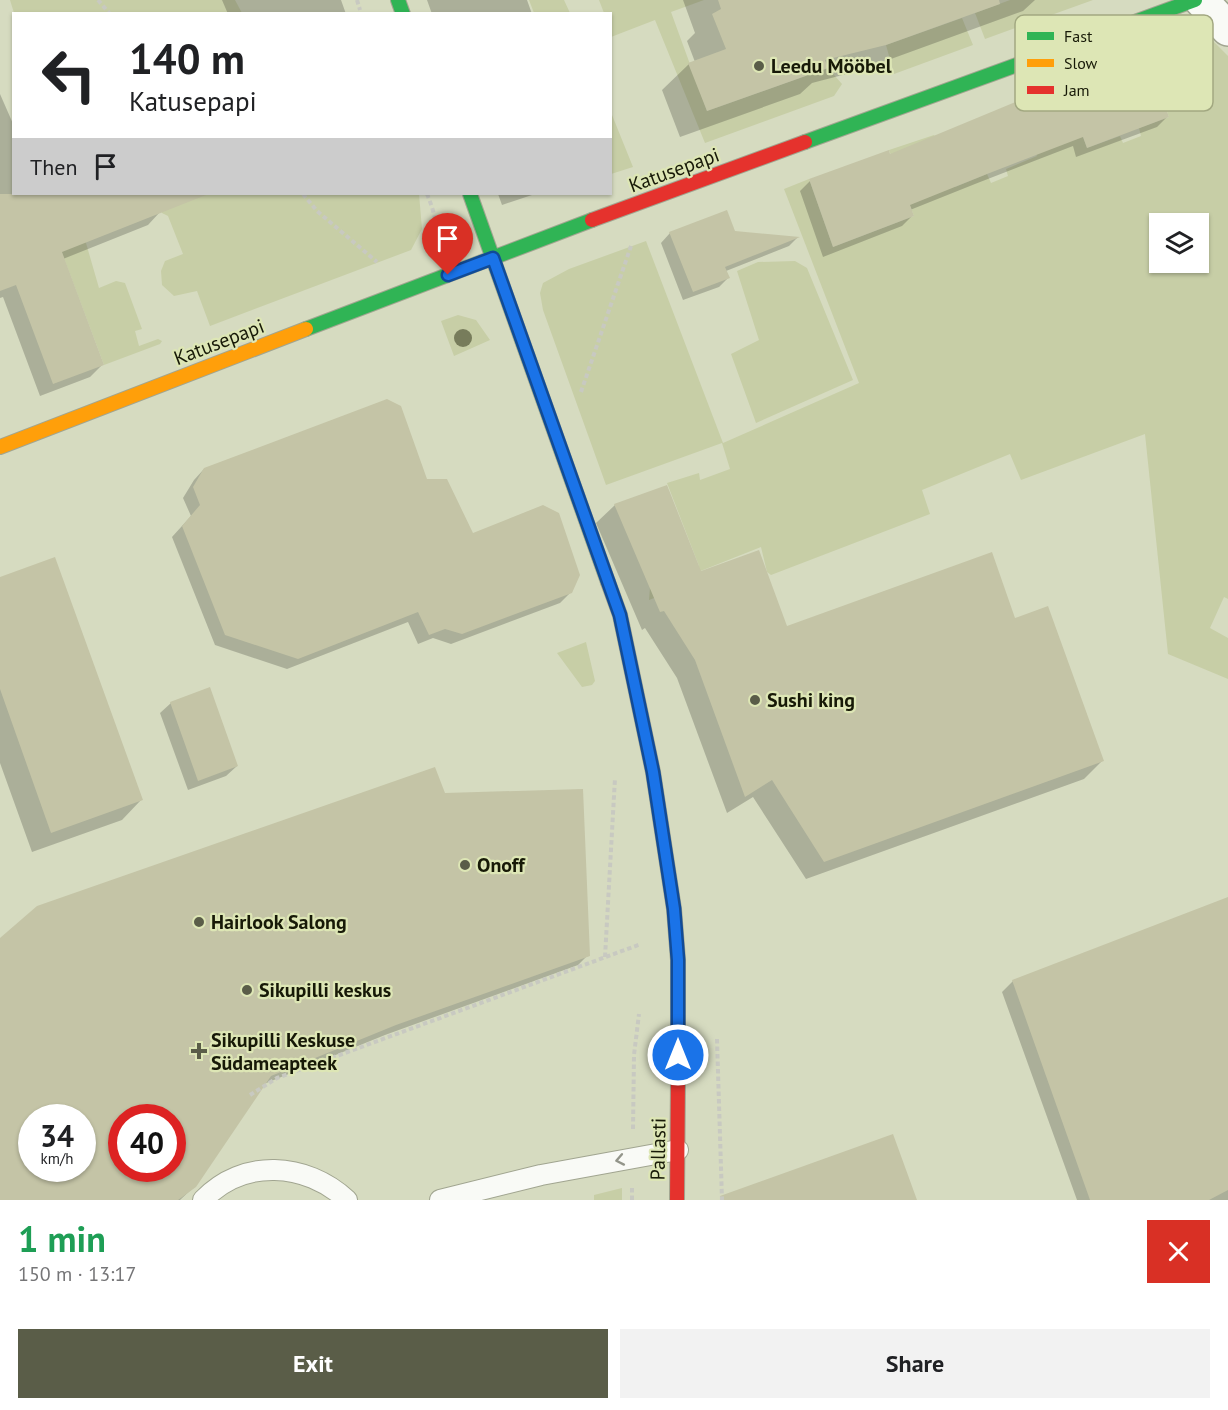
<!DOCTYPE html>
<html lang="en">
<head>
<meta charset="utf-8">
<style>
  :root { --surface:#fff; --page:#f2f2f2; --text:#202124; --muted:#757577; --accent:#5a5d48 }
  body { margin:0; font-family:"PT Sans",sans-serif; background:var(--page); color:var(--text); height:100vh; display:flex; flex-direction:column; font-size:22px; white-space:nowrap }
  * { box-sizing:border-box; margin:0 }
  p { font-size:20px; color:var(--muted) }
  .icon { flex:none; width:33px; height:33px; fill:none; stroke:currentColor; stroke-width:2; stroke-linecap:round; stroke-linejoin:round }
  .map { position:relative; height:1200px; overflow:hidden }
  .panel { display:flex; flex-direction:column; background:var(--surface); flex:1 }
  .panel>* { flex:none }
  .hud { position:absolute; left:12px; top:12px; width:600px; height:183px; border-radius:0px; box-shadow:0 2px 4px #0004; background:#fff; color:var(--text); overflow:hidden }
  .controls { position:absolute; left:1149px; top:213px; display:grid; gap:12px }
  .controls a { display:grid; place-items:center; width:60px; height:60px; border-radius:0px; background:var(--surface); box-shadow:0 2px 4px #0004; font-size:30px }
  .speed { position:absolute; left:18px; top:1104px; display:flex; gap:12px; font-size:30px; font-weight:700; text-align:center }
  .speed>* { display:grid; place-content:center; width:78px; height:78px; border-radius:50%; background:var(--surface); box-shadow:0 2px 4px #0004; line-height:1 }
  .speed small { font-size:15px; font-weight:400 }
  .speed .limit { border:9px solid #d22; background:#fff; color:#111 }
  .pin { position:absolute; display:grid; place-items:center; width:51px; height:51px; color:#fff; margin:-62px -26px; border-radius:50% 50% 50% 0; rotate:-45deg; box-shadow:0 0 6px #0007 }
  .pin .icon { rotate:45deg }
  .me { position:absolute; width:66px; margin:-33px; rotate:0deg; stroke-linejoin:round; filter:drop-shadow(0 0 4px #0008) }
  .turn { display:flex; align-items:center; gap:21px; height:126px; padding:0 18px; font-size:27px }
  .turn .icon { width:78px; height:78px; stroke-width:2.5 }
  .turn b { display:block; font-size:42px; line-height:51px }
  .then { display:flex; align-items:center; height:57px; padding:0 18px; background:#0003; gap:12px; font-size:22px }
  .round { display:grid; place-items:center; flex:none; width:63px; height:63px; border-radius:0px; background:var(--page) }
  .summary { display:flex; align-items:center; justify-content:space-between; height:102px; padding:0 18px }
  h1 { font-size:36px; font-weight:600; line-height:45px; color:#1e9e55 }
  .primary-button { display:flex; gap:12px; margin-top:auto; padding:12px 18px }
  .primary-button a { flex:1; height:69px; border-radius:0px; background:var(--accent); color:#fff; font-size:24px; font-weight:600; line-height:69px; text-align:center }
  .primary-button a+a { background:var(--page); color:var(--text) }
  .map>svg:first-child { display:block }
</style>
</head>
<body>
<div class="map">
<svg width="1228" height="1200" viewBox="0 0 1228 1200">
  <rect width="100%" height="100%" fill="#d6dbc0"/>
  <path fill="#c7cea6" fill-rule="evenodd" d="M10,0H235L242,13H14Z
    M529,0H564L570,13H534Z
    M599,0H704L671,12L707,111L828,68L842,84L834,96L705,143L655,20L611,37L610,14L604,13Z
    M1010,0H1093L985,39L975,13Z
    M962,18L973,45L894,74L886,45Z
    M1207,35L1228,56V599L1224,597L1210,628L1228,638V679L1168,654L1145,434L1021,480L1010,454L922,490L930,514L771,575L767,572L761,547L698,572L699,581L649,600L650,587L699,566L667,483L699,473L700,480L730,469L722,443L606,485L543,310L540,293L543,283L569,269L646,241L723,443L859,383L784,189L809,179L833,247L914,216L889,150L934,135L955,187L987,174L991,183L1008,176L1006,169L1037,156L1015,102L1064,85L1087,148L1120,136L1123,143L1141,136L1139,128L1169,117L1146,55ZM1160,224H1198V262H1160Z
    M610,110L633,167L611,174H610Z
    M40,194H66L86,243L99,288L116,281L125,283L142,329L135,331L139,346L158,339L162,341L160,344L104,365Z
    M154,194H419L422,229L411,250L210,326L197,291L174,296L162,285L161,271L165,261L183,254L168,216L162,213Z
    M795,261L807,268L853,380L756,423L731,354L759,340L737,271L758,262Z
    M458,315L476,320L490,340L454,356L441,321Z
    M586,642L595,681L592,685L582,687L557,653Z
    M622,1188V1200H594V1195Z"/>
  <path fill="#0003" fill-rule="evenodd" d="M222,0H341L346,14H228Z
    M427,0H527L532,14H432Z
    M683,0H1035L1023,11L858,71L812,83L800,94L680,137L662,90L689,64L695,62L687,41L695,33Z
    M0,94L14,126V194H153L160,212L148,225L63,259L103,364L90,377L40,396L3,297L0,298Z
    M1167,117L1157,127L1076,157L1073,146L975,184L910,210L912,216L902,226L823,257L800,191L810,181L889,156Z
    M498,194H535L502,205Z
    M734,232L797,238L789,246L726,271L728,278L719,287L683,300L661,243L670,233Z
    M204,469L426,480L472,535L571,592L560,603L451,644L433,638L418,644L408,622L287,669L215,645L172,537L191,516L183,498L194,480Z
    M667,487L700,573L786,628L1014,620L1103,760L1084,779L806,879L753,797L727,813L677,678L645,628L642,630L596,523L615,505Z
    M0,579L141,800L122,820L32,852L0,763Z
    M171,703L237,766L226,776L188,790L160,713Z
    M444,795L588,955L578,965L385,1035L264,1084L195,1186L180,1200H0V940ZM32,1118H82V1168H32ZM122,1118H172V1168H122Z
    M1228,899V1200H1077L1002,992L1013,981Z"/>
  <path fill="#c4c4a6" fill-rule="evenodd" d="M718,0H999L1000,4L886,45L825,60L828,68L707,111L688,63L726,49L712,14L721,9Z
    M1146,55L1169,117L1087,148L1083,137L987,174L910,205L914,216L833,247L809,179L889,150L890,154L1013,103Z
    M0,194H206V195L62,252L104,365L53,384L16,285L0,291Z
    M727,210L735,231L800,237L725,267L730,278L693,292L669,232Z
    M387,399L401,406L427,479H447L473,533L543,505L559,513L580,575L572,593L462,634L445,629L429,635L418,612L298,659L225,635L182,526L200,505L193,487L204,468Z
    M667,485L701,571L759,550L787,626L992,552L1015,618L1048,606L1104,761L824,862L772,780L745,797L695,660L664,611L660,612L614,504Z
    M55,557L143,800L51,833L0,689V577Z
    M210,687L238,766L198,781L170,702Z
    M435,767L445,793L583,789L590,956L396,1025L271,1076L196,1187L178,1200H0V938L37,906ZM32,1118H82V1168H32ZM122,1118H172V1168H122Z
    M1228,897V1190L1209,1200H1090L1012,980Z
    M893,1134L917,1200H721L720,1196Z"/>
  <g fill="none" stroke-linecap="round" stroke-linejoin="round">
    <defs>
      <path id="lane" d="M203,1200C243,1158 306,1162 347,1200
        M440,1200L541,1175L678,1150"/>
      <path id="street" d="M1201,0L1228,29"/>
      <path id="fast" d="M398,0L403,14
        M805,142L1195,0
        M470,194L608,582
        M306,329L592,220"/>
      <path id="slow" d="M0,447L306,329
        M608,582L620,615L653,772L674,909L678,960V1077"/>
      <path id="jam" d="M592,220L805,142
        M677,1200L678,1077"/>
    </defs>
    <use href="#lane" stroke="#a1a590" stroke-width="22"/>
    <use href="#street" stroke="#a1a590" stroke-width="36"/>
    <use href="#fast" stroke="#a1a590" stroke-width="16"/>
    <use href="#slow" stroke="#a1a590" stroke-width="16"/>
    <use href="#jam" stroke="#a1a590" stroke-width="16"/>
    <path stroke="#c8c9c1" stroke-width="4" stroke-dasharray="4.5 3" stroke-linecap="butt" d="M98,0L110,14
      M357,0L360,10
      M303,194L317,211L377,262
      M427,194C433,209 440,227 432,242
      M581,392L631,246
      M605,957L615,778
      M717,1039L722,1200
      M250,1095L277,1078L641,944
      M633,1129L634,1055L639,1014
      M632,1200V1188"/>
    <use href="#lane" stroke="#f9faf6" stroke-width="20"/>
    <use href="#street" stroke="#f9faf6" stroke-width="33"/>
    <use href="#fast" stroke="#30b455" stroke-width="14"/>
    <use href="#slow" stroke="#ff9f0a" stroke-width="14"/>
    <use href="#jam" stroke="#e5322d" stroke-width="14"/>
  </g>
  <circle fill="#777c5b" cx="463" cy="338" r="9"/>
  <defs><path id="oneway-chevron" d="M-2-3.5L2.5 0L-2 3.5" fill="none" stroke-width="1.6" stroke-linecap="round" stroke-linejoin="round" transform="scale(1.5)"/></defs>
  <use stroke="#93958a" href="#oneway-chevron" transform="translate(620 1160) rotate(169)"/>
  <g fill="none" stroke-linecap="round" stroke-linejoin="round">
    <defs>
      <path id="route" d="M448,275L493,258L620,615L653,772L674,909L678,960V1055"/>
    </defs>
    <use href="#route" stroke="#114b97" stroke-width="15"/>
    <use href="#route" stroke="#1a73e8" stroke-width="10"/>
  </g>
  <g fill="#5a5d48" stroke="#dde6b5" stroke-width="2">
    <circle cx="759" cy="66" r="6"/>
    <circle cx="755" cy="700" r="6"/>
    <circle cx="465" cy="865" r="6"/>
    <circle cx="199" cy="922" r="6"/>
    <circle cx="247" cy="990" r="6"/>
    <path d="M196 1042h6v6h6v6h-6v6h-6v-6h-6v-6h6z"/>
  </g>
  <g text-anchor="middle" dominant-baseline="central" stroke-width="4.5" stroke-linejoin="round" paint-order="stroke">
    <g font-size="20" font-weight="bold" fill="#171907" stroke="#dde6b5" text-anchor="start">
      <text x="771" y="66">Leedu Mööbel</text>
      <text x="767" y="700">Sushi king</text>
      <text x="477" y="865">Onoff</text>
      <text x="211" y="922">Hairlook Salong</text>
      <text x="259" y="990">Sikupilli keskus</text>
      <text x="211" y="1040">Sikupilli Keskuse<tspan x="211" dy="23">Südameapteek</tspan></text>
    </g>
    <g font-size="20" fill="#171907" stroke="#dde6b5">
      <text transform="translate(674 170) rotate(-20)">Katusepapi</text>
      <text transform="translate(219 342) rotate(-21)">Katusepapi</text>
      <text transform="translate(658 1149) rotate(-89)">Pallasti</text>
    </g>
  </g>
  <rect x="1015" y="15" width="198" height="96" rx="9" fill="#dde6b5" stroke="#a2a881" stroke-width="1.5"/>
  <rect x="1027" y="32" width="27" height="8" fill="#30b455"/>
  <rect x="1027" y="59" width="27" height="8" fill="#ff9f0a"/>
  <rect x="1027" y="86" width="27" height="8" fill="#e5322d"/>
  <g font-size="16" fill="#171907">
    <text x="1064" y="42">Fast</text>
    <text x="1064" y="69">Slow</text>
    <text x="1064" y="96">Jam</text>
  </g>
</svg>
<div class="controls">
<a><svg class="icon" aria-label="layers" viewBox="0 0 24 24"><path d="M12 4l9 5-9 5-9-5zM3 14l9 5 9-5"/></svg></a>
</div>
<div class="speed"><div>34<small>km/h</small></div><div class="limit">40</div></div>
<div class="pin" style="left:448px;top:275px;background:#d93025"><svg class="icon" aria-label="arrive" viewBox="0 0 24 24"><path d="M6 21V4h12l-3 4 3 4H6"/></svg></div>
<svg class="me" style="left:678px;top:1055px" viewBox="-20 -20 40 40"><circle r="17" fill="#1a73e8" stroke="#fff" stroke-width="3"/><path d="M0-11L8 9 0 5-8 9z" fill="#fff"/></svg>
<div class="hud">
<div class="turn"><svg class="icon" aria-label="left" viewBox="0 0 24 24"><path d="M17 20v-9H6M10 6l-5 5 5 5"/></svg><div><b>140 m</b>Katusepapi</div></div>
<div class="then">Then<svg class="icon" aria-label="arrive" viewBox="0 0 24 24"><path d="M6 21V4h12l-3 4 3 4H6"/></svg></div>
</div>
</div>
<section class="panel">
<div class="summary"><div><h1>1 min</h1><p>150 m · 13:17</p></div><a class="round" style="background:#d93025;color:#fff"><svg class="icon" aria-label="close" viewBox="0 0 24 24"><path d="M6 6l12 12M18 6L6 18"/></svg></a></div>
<div class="primary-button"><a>Exit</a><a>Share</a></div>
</section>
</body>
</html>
